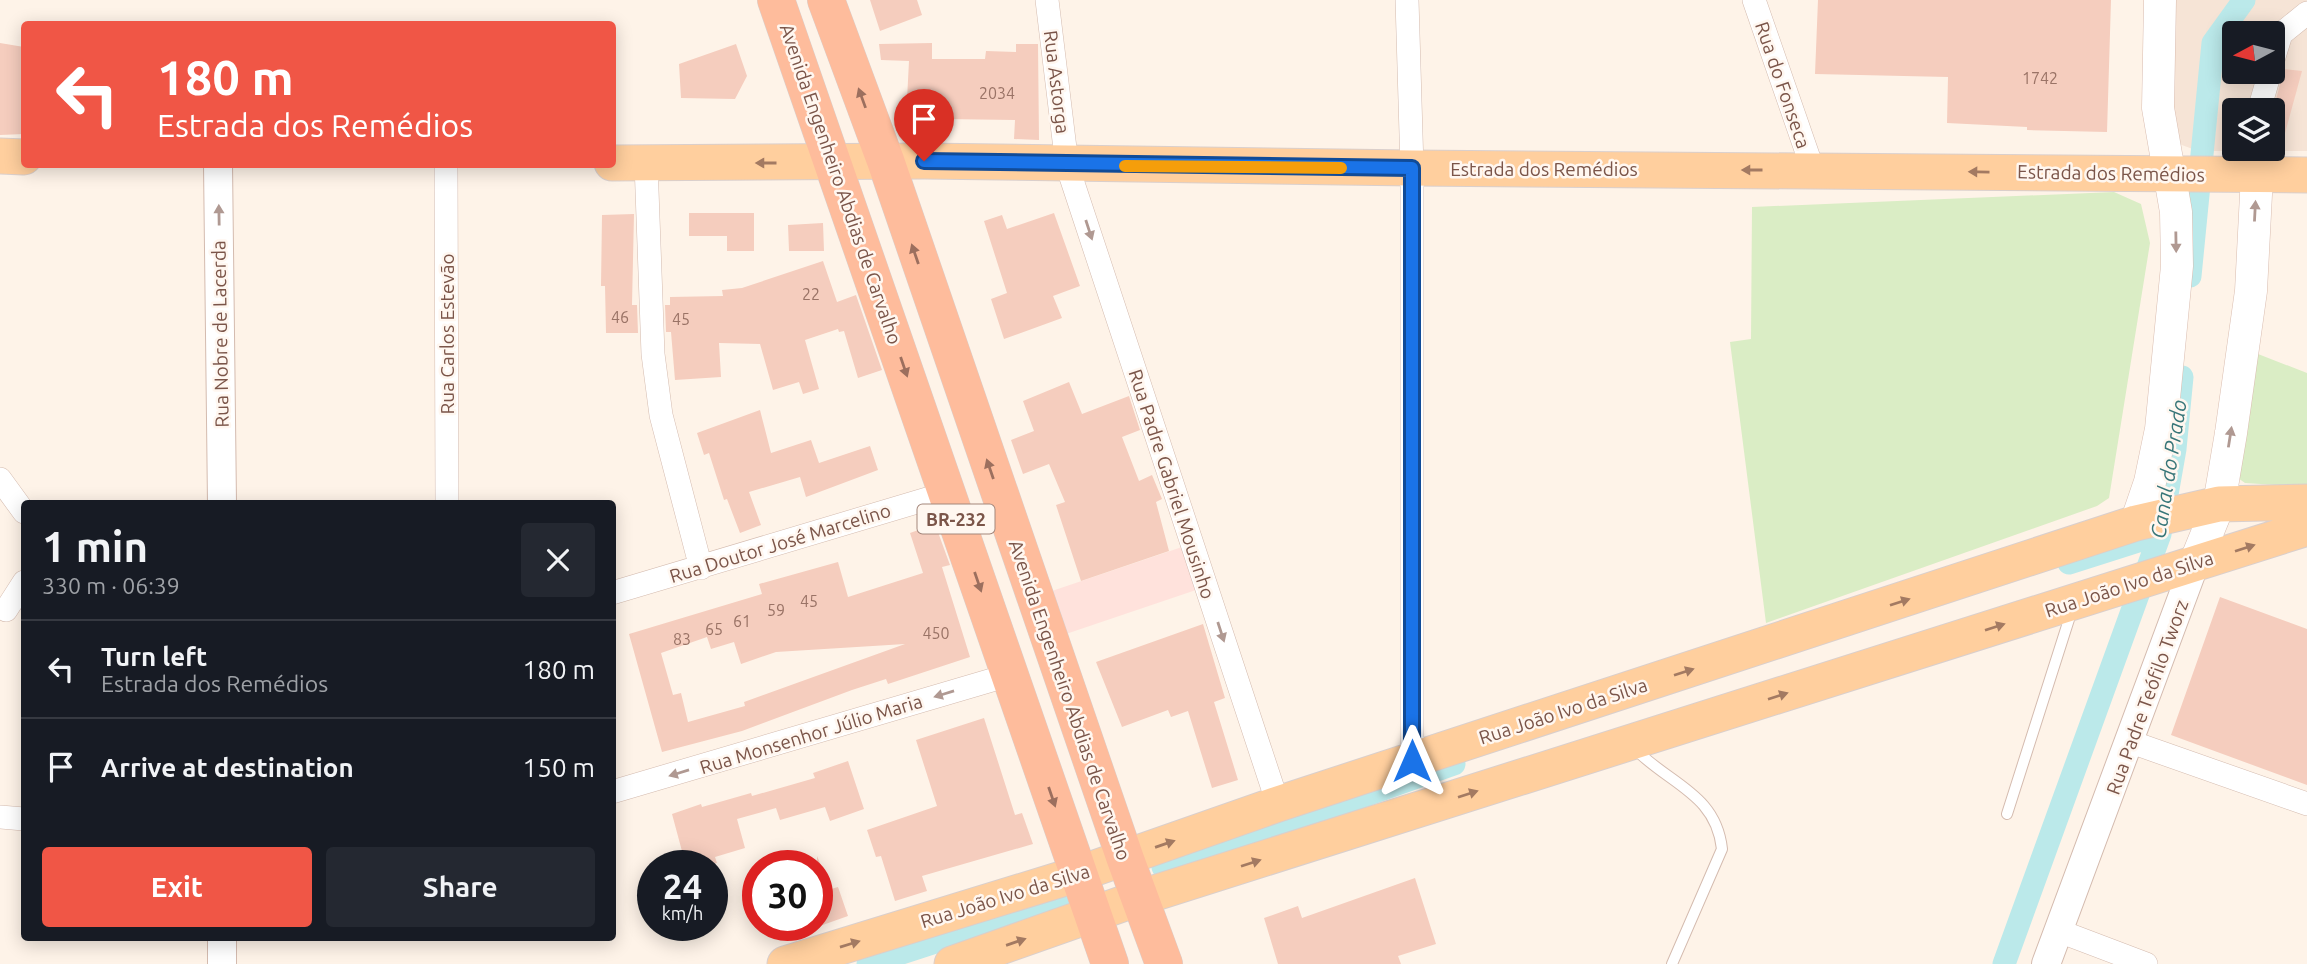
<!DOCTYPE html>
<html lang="en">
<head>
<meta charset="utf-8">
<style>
  :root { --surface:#171b24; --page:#242831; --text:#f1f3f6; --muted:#9ea1a6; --line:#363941; --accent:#f05646 }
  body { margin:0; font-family:Ubuntu,sans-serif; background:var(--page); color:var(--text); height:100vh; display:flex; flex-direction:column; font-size:26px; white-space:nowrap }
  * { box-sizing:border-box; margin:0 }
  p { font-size:23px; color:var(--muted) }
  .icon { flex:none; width:38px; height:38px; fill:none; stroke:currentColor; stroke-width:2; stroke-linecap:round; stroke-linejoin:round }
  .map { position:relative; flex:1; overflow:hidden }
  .sheet { position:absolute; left:21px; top:500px; width:595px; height:441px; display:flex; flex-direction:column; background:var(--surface); border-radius:7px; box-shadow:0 4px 18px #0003 }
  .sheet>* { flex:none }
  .guide { position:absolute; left:21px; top:21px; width:595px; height:147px; border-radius:7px; box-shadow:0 4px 18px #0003; background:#f05646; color:#fff; overflow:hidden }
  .needle { width:46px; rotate:263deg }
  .fabs { position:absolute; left:2222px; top:21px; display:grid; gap:14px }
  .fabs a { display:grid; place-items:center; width:63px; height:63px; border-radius:7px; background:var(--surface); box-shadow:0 4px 18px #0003; font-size:35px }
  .speed { position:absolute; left:637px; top:850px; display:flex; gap:14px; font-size:35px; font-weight:700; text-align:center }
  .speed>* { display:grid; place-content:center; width:91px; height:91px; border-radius:50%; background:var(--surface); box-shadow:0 4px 18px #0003; line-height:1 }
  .speed small { font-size:18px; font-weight:400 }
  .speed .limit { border:10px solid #d22; background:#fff; color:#111 }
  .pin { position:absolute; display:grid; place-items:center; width:60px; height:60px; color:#fff; margin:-72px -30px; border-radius:50% 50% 50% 0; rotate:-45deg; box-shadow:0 0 7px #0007 }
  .pin .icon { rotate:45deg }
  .me { position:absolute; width:77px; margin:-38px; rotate:0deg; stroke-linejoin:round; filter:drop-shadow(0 0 5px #0008) }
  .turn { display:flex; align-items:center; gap:24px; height:147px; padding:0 21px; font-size:32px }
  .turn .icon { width:91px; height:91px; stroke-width:2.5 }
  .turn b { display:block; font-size:49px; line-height:60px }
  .round { display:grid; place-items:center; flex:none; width:74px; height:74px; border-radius:7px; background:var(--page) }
  .overview { display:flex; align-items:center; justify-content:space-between; height:119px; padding:0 21px }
  h1 { font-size:42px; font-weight:700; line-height:52px }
  .button { display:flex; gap:14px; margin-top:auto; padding:14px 21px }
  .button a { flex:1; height:80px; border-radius:7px; background:var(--accent); color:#fff; font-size:28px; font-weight:700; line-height:80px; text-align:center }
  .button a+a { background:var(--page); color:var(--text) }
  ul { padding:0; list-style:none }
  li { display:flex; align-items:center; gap:21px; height:98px; padding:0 21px; border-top:2px solid var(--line) }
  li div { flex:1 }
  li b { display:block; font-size:26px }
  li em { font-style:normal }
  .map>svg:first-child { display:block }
</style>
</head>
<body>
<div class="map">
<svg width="2307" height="964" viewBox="0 0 2307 964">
  <rect width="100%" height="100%" fill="#fef3e8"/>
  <path fill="#f6e4d6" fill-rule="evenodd" d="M2150,0H2307V151H2198L2163,138ZM2235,33H2273V72H2235ZM2235,110H2273V149H2235Z"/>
  <path fill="#ffe2dc" d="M1182,547L1196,590L1063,635L1049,592Z"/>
  <path fill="#daedc5" d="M2114,192L2141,204L2150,243L2109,498L2097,506L1766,623L1730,342L1751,339L1752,207Z
    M2258,354L2307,373V487L2245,483L2238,478Z"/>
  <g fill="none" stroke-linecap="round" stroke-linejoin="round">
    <path stroke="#bbe9ea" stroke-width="23" d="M2190,276L2213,43L2244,0
      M2069,563L2160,534
      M1163,867L1454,764
      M868,964L1061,901
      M2004,964L2160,534L2175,449L2182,377"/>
  </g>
  <path fill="#f5cdbe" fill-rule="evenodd" d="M870,0H917L922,15L880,31Z
    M1818,0H2111L2107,132L2027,130V127L1947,123L1948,77L1815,74Z
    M0,43L24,47V134L0,135Z
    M932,43V59H985L986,51L1016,52V44H1038L1039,140L1014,139L1015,120L944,119V116L906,119L909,61L881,60L879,44Z
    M736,44L747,76L735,99L681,98L679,64Z
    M2284,69L2302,71L2279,155H2273V111Z
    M689,213H754V251H727V236H689Z
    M1054,213L1080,286L1053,296L1062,318L1004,339L991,299L1007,293L984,221L1002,215L1007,229Z
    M634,214L632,305H637L638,333H606L605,286H601L602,215Z
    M823,223L824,251H789L788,225Z
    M823,261L837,302L856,295L882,370L858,378L844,331L839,332L838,329L805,340L819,389L803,394L799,382L773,390L760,344L719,343L721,377L675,380L671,332H666L665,305H670V297L723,296L722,290L742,288Z
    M1069,382L1082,414L1129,396L1140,430L1122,437L1139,481L1152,475L1162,499L1156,502L1169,551L1081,581L1056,505L1065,502L1049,464L1023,474L1011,440L1034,431L1023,401Z
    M760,410L771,453L811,440L819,463L870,446L878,470L806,497L800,477L749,492L761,525L740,533L727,499L724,500L709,453L704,455L697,433Z
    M935,524L950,565L942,567L970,657L888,684L886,679L852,690L742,731L662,752L629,634L762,594L759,584L838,562L848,597L923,573L910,533ZM707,637L711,649L734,642L741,664L776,652L905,644L744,702L745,706L688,722L681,693L673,695L661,653Z
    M2220,597L2307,629V785L2171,735Z
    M1203,624L1225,698L1214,702L1238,780L1212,788L1188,711L1171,717L1168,710L1122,727L1096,662Z
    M984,718L1015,815L1022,813L1033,844L922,876L927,891L895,901L881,856L876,857L867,830L937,806L916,740Z
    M848,761L864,809L830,821L825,807L780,820L776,808L737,819L745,848L715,857L717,863L686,866L672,814L701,804L702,807L751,793L752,796L815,778L813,773Z
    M817,856L831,889L838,887L848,916L817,927Z
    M1415,878L1436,944L1398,956L1401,964H1278L1264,918L1298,906L1302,918Z"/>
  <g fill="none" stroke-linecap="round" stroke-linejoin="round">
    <defs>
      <path id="service" d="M1633,747C1668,784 1716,793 1722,849L1672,964
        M2007,814L2072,610"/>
      <path id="minor" d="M1047,0L1067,165L1278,804
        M1407,0L1412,168V761
        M1754,0L1813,170
        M2273,60L2281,34L2307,13
        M2259,110L2270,72
        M646,163L653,354L661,415L701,568
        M446,164L447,504
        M2257,175L2258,149
        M0,479L24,512
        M612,593L947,493
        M6,610L24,582
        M2131,742L2307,804
        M612,792L1009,675
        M0,817L24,819
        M2059,931L2146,964"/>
      <path id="tertiary" d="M218,164L222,504
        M222,938V964
        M2046,964L2195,563"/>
      <path id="secondary" d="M2136,523L2150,482L2161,429L2177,266L2176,212L2158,108L2160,0
        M2195,563L2219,504L2231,433L2251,291L2257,175"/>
      <path id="primary" d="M0,156L24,157
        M612,163L924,161L1412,168L2307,175
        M785,964L1078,874L1278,804L2136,523L2219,504L2307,502
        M952,964L1139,898L2307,528"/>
      <path id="trunk" d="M776,0L1110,964
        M826,0L886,162L1125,858L1164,964"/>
    </defs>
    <use href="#service" stroke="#d4bbaf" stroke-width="12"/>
    <use href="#minor" stroke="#d4bbaf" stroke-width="24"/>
    <use href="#tertiary" stroke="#d4bbaf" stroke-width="30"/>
    <use href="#secondary" stroke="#d9bcaf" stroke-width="33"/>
    <use href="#primary" stroke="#dacfcc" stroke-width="37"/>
    <use href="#trunk" stroke="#dacfcc" stroke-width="38"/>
    <use href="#service" stroke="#fff" stroke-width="10"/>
    <use href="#minor" stroke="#fff" stroke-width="23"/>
    <use href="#tertiary" stroke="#fff" stroke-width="28"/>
    <use href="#secondary" stroke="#fff" stroke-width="32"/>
    <use href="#primary" stroke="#ffcf9e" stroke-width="35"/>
    <use href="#trunk" stroke="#febc9c" stroke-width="37"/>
  </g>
  <defs><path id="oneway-solid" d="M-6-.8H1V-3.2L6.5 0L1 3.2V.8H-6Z" transform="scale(1.75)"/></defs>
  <g fill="#9c6f5e">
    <use href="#oneway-solid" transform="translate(862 98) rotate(-110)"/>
    <use href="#oneway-solid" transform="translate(915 254) rotate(-109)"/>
    <use href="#oneway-solid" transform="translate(904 367) rotate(71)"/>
    <use href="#oneway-solid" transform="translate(990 469) rotate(-109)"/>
    <use href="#oneway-solid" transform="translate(978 582) rotate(71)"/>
    <use href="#oneway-solid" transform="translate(1052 797) rotate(71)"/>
  </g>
  <g fill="#a37a62">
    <use href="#oneway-solid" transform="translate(766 163) rotate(180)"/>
    <use href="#oneway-solid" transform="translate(1752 170) rotate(-180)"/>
    <use href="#oneway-solid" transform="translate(1979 172) rotate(-179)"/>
    <use href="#oneway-solid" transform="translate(2245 548) rotate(-18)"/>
    <use href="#oneway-solid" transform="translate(1900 602) rotate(-18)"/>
    <use href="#oneway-solid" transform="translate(1995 627) rotate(-18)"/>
    <use href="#oneway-solid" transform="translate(1684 672) rotate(-18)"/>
    <use href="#oneway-solid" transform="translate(1778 696) rotate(-18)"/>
    <use href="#oneway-solid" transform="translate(1468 794) rotate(-18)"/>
    <use href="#oneway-solid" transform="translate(1165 844) rotate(-19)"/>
    <use href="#oneway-solid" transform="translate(1251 863) rotate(-18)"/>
    <use href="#oneway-solid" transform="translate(1016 942) rotate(-19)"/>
    <use href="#oneway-solid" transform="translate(850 944) rotate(-17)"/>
  </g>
  <g fill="#b09992">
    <use href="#oneway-solid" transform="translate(2255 211) rotate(-87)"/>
    <use href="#oneway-solid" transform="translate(219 215) rotate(-91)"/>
    <use href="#oneway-solid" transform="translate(1089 230) rotate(72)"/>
    <use href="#oneway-solid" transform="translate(2176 242) rotate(89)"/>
    <use href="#oneway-solid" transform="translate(2230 437) rotate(-81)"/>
    <use href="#oneway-solid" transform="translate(1221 632) rotate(72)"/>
    <use href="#oneway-solid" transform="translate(944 694) rotate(163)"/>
    <use href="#oneway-solid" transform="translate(679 773) rotate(163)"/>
  </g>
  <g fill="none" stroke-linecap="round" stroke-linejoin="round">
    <defs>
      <path id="route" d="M924,161L1412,168V761"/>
    </defs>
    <use href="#route" stroke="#114b97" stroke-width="18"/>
    <use href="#route" stroke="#1a73e8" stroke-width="12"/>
    <path stroke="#f59e0b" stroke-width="12" d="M1125,166L1341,168"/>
  </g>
  <g text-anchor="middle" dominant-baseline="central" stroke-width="5" stroke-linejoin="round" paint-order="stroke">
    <g font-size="16" fill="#9a7366">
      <text x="2040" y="78">1742</text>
      <text x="997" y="93">2034</text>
      <text x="811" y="294">22</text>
      <text x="620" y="317">46</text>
      <text x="681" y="319">45</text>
      <text x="809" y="601">45</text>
      <text x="776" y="610">59</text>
      <text x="742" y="621">61</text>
      <text x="714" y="629">65</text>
      <text x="936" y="633">450</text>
      <text x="682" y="639">83</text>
    </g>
    <rect fill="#fff7f0" stroke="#a3867b" stroke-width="2" x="917.5" y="504.5" width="77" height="29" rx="5"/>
    <g font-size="18" font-weight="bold" fill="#7b5549">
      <text x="956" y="519">BR-232</text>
    </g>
    <g font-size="19" fill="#7b5549" stroke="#fff7f0">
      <text transform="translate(1057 82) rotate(83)">Rua Astorga</text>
      <text transform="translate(1783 85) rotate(71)">Rua do Fonseca</text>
      <text x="1544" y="169">Estrada dos Remédios</text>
      <text transform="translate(2111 173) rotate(1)">Estrada dos Remédios</text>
      <text transform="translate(841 184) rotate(71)">Avenida Engenheiro Abdias de Carvalho</text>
      <text transform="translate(220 334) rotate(-91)">Rua Nobre de Lacerda</text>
      <text transform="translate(447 334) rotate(-90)">Rua Carlos Estevão</text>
      <text transform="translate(1172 484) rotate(72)">Rua Padre Gabriel Mousinho</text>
      <text transform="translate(780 543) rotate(-17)">Rua Doutor José Marcelino</text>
      <text transform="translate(2129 584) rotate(-18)">Rua João Ivo da Silva</text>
      <text transform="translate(2147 697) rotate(-70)">Rua Padre Teófilo Tworz</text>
      <text transform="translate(1070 700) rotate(71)">Avenida Engenheiro Abdias de Carvalho</text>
      <text transform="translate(1563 711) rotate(-18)">Rua João Ivo da Silva</text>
      <text transform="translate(811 734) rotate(-17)">Rua Monsenhor Júlio Maria</text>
      <text transform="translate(1005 896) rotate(-17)">Rua João Ivo da Silva</text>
    </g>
    <g font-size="21" font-style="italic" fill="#387679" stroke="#fff7f0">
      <text transform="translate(2168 469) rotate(-81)">Canal do Prado</text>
    </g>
  </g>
</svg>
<div class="fabs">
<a><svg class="needle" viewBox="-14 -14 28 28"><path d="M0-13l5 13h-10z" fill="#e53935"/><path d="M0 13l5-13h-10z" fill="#9ea1a6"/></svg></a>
<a><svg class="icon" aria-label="layers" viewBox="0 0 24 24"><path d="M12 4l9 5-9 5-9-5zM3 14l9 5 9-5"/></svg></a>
</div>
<div class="speed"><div>24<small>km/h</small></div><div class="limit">30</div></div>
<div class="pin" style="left:924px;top:161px;background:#d93025"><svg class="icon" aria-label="arrive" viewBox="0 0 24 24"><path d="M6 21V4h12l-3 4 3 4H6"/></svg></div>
<svg class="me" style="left:1412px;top:761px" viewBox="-20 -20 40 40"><path d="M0-17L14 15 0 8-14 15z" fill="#1a73e8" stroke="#fff" stroke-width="4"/></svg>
<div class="guide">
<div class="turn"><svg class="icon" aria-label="left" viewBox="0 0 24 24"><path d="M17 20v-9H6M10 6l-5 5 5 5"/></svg><div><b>180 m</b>Estrada dos Remédios</div></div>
</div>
<section class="sheet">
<div class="overview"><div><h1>1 min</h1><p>330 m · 06:39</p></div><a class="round"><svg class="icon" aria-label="close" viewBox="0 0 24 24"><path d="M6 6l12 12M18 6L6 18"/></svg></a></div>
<ul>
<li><svg class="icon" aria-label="left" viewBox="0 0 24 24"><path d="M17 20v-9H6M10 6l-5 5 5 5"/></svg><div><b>Turn left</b><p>Estrada dos Remédios</p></div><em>180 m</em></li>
<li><svg class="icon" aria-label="arrive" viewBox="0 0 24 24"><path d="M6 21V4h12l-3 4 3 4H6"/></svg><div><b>Arrive at destination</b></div><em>150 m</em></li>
</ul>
<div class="button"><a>Exit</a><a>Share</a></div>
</section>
</div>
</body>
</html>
